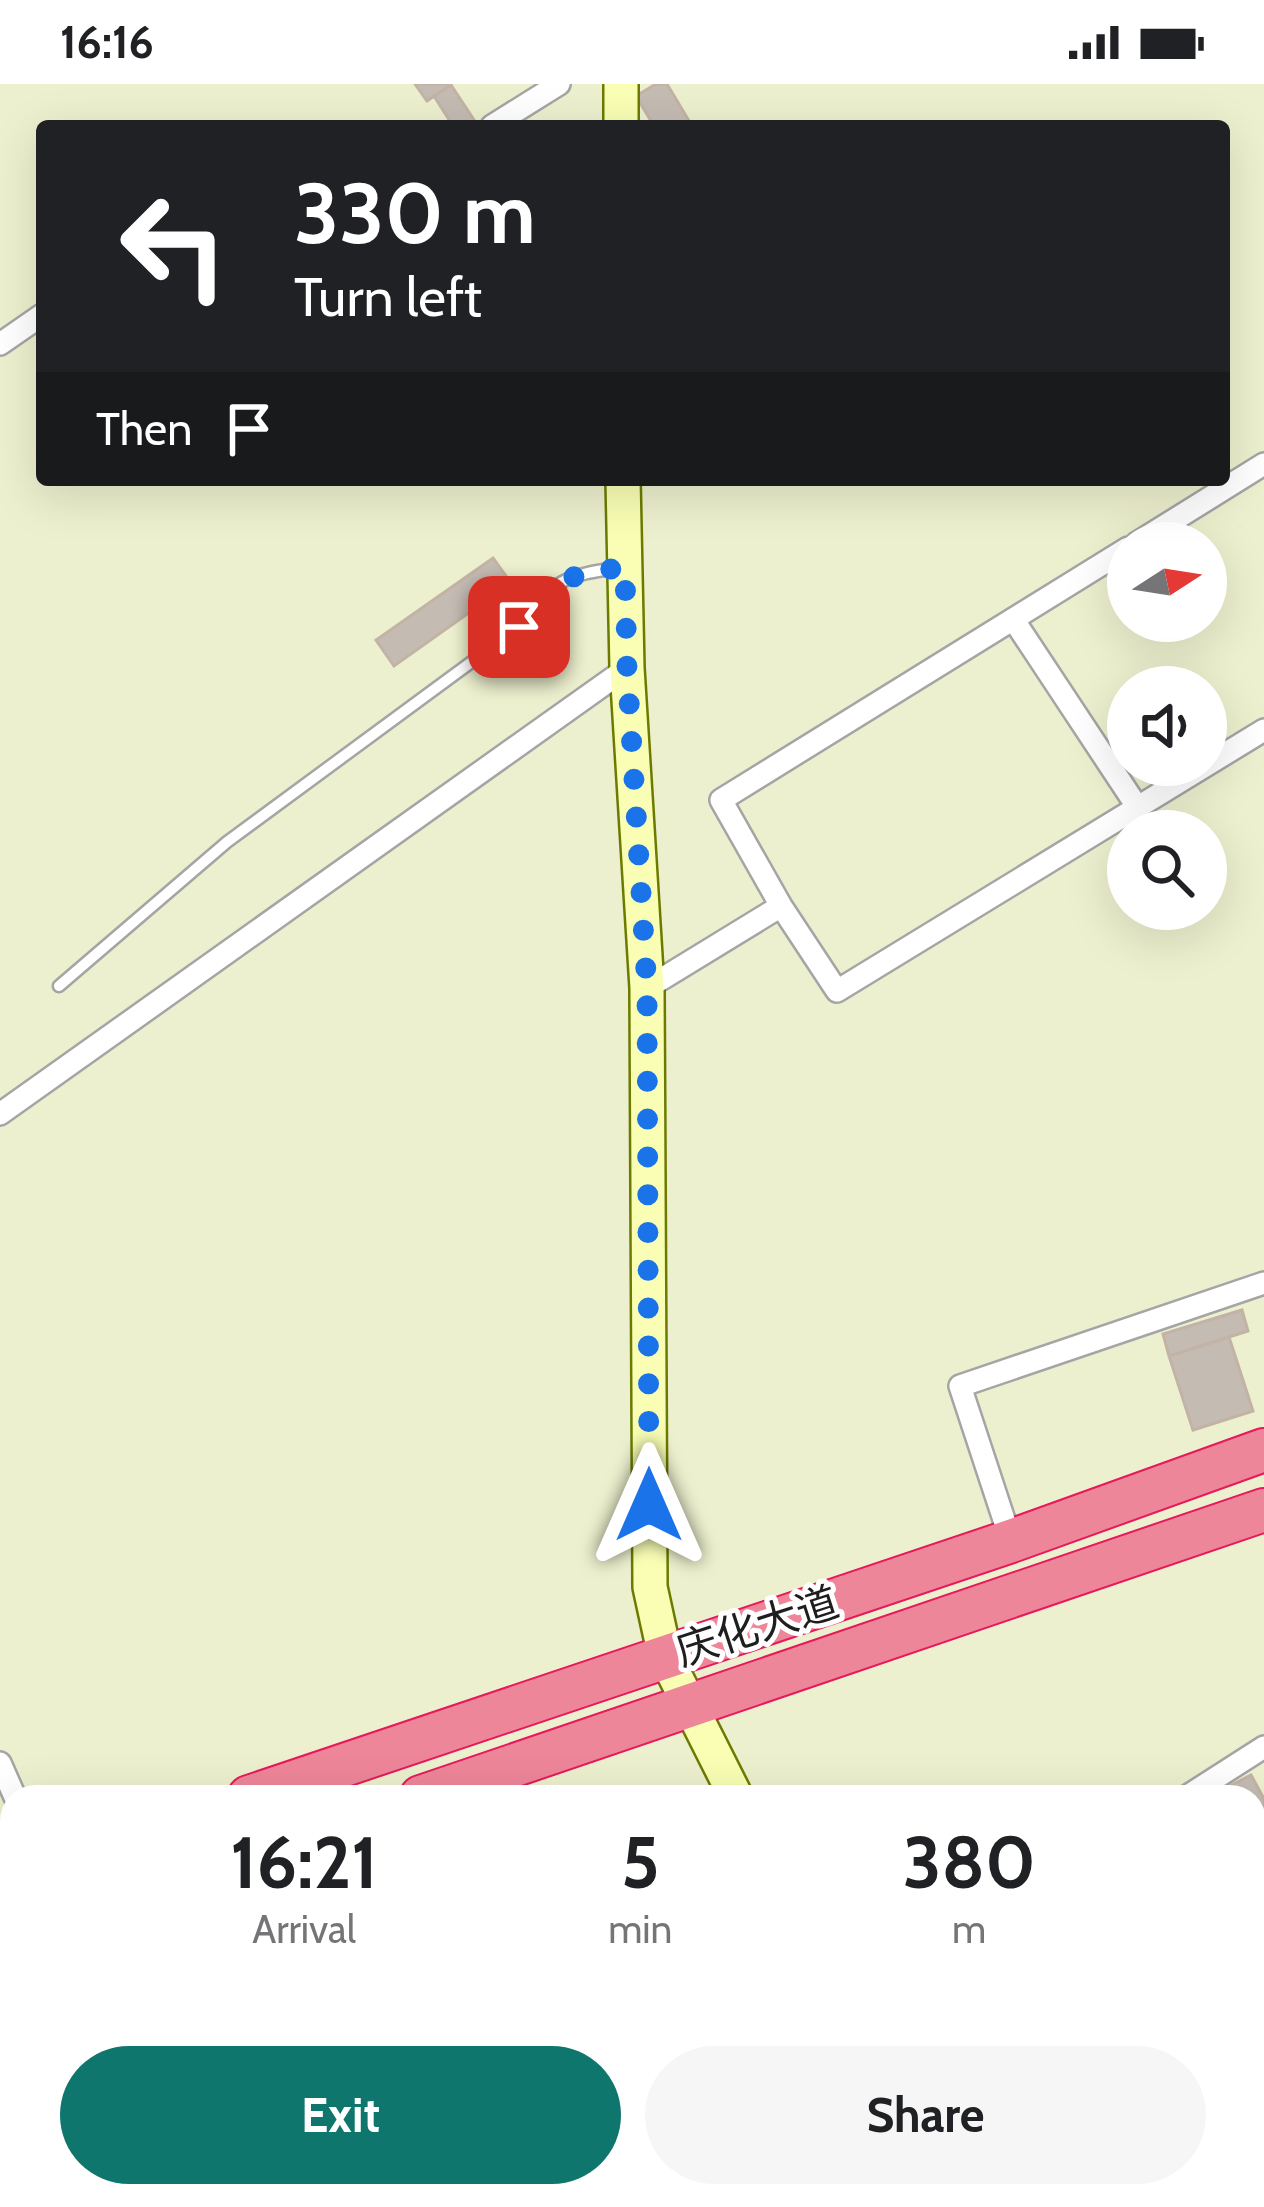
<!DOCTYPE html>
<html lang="en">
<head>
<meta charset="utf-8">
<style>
  :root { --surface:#fff; --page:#f6f6f6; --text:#202124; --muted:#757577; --accent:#0f766e }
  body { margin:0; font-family:Cabin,"Noto Sans SC",sans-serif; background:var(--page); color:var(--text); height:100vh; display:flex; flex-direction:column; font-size:45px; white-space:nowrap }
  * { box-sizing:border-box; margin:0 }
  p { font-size:39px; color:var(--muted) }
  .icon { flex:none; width:66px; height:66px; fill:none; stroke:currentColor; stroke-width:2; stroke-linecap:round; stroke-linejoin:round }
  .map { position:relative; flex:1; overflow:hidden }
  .side { position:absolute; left:0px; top:1701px; width:1266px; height:423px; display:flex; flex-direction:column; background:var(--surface); border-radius:36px 36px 0 0; box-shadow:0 12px 48px #0002 }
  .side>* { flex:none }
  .top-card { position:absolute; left:36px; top:36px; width:1194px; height:366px; border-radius:12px; box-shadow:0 12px 48px #0002; background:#202124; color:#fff; overflow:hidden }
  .needle { width:78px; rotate:78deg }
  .buttons { position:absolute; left:1107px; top:438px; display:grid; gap:24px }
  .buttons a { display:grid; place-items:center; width:120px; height:120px; border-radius:50%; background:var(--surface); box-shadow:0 12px 48px #0002; font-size:60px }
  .pin { position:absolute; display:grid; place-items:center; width:102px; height:102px; color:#fff; margin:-51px; border-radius:24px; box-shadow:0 6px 18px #0006 }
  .me { position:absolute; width:132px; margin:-66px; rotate:0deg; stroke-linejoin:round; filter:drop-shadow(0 0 9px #0008) }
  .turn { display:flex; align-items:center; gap:42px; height:252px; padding:0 60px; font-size:54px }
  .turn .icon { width:156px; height:156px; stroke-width:2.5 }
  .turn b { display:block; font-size:84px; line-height:102px }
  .then { display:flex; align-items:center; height:114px; padding:0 60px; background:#0003; gap:24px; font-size:45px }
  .eta { display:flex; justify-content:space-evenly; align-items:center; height:204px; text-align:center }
  .eta b { font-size:72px; font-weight:700; line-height:84px }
  .action { display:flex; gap:24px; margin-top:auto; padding:24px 60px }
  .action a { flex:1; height:138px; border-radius:72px; background:var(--accent); color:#fff; font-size:48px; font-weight:700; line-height:138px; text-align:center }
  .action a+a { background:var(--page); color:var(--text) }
  .status { display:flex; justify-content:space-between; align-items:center; height:84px; padding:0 60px; background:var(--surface); direction:ltr }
  .status svg { height:33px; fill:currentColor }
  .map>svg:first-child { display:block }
</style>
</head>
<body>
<div class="status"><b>16:16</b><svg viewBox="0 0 49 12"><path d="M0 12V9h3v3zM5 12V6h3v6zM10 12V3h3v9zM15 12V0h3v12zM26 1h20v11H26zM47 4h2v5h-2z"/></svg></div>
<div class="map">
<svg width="1264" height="2123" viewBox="0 0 1264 2123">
  <rect width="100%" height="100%" fill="#f0ece4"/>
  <path fill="#edf0ce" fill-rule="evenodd" d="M0,0H1264V2123H0ZM42,42H1224V396H42ZM1128,459H1206V537H1128ZM1128,603H1206V681H1128ZM1128,747H1206V825H1128ZM12,1713H1254V2112H12Z"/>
  <path fill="#c4bbb3" stroke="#c3b3a5" stroke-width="3" d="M415,0H450L451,1L427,17Z
    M656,0H667L692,42H654L636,12Z
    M451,1L478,42H453L434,12Z
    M493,474L511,499L394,582L376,556Z
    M1242,1226L1248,1247L1169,1272L1163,1250Z
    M1229,1253L1253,1327L1193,1346L1169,1272Z
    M1251,1691L1264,1715V1784L1254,1765V1713H1226L1222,1706Z
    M12,1919V1943L0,1950V1926Z
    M1254,1981L1264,2000V2073L1257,2077Z
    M325,2112H359L360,2114L344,2123H331Z
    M790,2112H849L855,2123H796Z
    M1072,2112H1115L1121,2123H1077Z"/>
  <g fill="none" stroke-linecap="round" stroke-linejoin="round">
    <defs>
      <path id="lane" d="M59,902L227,758L519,543C556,494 562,492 623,483
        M2,1990L12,2013
        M56,2112L61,2123"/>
      <path id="street" d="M492,42L559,0
        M0,260L42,231
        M1137,459L1264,380
        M1013,535L1138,724
        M781,822L837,907L1264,646
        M647,904L781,822L721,716L1128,464
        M0,1030L627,584
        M1011,1457L960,1302L1264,1199
        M0,1679L15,1713
        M1186,1713L1264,1663
        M202,2112L208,2123"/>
      <path id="secondary" d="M621,0V42
        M623,396L627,584L647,904L650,1503L665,1572L736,1713
        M961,2112L967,2123"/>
      <path id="highway" d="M249,1713L1011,1457L1264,1366
        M421,1713L1264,1426
        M0,1799L12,1795
        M0,1859L12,1854"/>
    </defs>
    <use href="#lane" stroke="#a5a5a5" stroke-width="15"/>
    <use href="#street" stroke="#a5a5a5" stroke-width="26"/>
    <use href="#secondary" stroke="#6c7b00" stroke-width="38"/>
    <use href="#highway" stroke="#e7185c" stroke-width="46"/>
    <use href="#lane" stroke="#fff" stroke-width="10"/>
    <use href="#street" stroke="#fff" stroke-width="21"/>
    <use href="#secondary" stroke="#f9feb4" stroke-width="33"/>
    <use href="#highway" stroke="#ed8698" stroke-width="42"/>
  </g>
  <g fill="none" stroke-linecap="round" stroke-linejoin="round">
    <path stroke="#1a73e8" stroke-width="21" stroke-dasharray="0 37.8" d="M519,543C557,493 563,492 625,483L627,584L647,904L649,1421"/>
  </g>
  <g text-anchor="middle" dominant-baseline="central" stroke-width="10" stroke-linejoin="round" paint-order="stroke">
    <g font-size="42" fill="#1e1e1e" stroke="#fff">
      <text transform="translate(757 1542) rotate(-18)">庆化大道</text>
    </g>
  </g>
</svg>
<div class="buttons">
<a><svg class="needle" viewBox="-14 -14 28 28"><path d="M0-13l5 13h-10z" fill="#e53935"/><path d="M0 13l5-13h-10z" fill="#757577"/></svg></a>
<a><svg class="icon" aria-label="sound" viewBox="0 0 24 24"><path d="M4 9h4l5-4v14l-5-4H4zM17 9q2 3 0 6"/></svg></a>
<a><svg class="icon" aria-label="search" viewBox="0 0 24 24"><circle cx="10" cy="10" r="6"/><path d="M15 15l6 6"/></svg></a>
</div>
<div class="pin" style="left:519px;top:543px;background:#d93025"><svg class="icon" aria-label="arrive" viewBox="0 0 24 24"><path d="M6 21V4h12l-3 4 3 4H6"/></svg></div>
<svg class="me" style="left:649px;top:1421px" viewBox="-20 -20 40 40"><path d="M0-17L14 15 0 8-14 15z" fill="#1a73e8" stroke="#fff" stroke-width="4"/></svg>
<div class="top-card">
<div class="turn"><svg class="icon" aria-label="left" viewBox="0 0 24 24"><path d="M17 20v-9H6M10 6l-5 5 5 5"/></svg><div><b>330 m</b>Turn left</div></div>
<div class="then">Then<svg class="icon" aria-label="arrive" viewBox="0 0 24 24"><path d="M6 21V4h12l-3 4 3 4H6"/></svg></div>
</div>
<section class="side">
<div class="eta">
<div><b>16:21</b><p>Arrival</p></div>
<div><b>5</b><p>min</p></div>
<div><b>380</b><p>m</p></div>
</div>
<div class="action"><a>Exit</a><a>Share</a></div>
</section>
</div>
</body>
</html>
